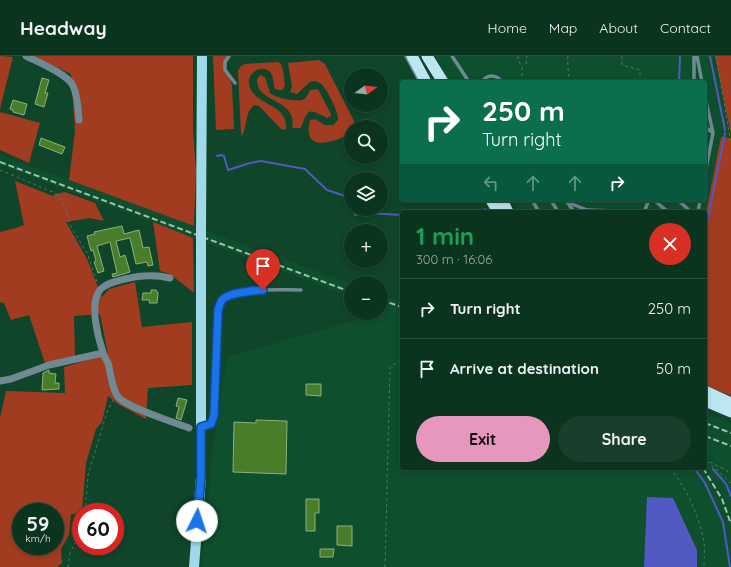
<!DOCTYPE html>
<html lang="en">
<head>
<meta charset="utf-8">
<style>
  :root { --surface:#0b341f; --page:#193f2c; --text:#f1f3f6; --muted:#9aaaa4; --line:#2b4f3d; --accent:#e797bd }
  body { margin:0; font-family:Quicksand,sans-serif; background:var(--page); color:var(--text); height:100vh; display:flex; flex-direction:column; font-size:15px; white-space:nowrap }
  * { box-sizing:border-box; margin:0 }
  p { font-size:13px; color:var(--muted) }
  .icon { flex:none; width:22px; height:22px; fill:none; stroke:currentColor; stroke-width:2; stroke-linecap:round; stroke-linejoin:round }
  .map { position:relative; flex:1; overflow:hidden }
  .drawer { position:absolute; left:400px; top:154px; width:307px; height:260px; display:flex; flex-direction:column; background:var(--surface); border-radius:4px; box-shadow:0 2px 6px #0003,0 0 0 1px var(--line) }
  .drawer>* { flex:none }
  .top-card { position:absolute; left:400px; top:24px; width:307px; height:122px; border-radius:4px; box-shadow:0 2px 6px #0003,0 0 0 1px var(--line); background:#0b6e4f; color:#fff; overflow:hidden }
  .needle { width:26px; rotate:75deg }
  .controls { position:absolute; left:344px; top:12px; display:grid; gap:8px }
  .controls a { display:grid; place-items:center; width:44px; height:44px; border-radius:50%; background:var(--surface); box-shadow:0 2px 6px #0003,0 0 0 1px var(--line); font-size:20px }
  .speed { position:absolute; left:12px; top:447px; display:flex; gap:8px; font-size:20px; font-weight:700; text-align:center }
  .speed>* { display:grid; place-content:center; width:52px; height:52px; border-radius:50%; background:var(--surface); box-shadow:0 2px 6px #0003,0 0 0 1px var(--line); line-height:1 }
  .speed small { font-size:10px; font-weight:400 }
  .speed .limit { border:6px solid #d22; background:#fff; color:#111 }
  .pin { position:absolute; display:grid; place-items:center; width:34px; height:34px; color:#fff; margin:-41px -17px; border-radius:50% 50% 50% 0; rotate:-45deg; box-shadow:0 0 4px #0007 }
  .pin .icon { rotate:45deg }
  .me { position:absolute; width:44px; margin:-22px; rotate:4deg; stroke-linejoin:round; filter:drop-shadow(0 0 3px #0008) }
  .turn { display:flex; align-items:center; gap:14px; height:84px; padding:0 16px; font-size:18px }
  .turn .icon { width:52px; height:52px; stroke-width:2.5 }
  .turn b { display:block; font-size:28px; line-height:34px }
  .lanes { display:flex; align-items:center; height:38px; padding:0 16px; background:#0003; justify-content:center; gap:20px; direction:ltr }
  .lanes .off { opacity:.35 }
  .round { display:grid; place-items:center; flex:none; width:42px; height:42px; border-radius:21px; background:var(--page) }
  .headline { display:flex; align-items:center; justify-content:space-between; height:68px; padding:0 16px }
  h1 { font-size:24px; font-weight:800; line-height:30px; color:#1e9e55 }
  .button { display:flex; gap:8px; margin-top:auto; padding:8px 16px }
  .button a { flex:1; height:46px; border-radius:24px; background:var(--accent); color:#111; font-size:16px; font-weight:800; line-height:46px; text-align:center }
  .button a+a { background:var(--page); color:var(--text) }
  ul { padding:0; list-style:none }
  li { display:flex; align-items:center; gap:12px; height:60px; padding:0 16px; border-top:1px solid var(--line) }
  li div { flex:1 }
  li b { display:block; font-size:15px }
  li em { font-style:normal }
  header { display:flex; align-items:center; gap:24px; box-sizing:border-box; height:56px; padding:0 20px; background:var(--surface); border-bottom:1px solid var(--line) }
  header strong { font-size:19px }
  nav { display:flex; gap:22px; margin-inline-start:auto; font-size:14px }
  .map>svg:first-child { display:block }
</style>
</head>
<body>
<header>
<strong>Headway</strong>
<nav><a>Home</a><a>Map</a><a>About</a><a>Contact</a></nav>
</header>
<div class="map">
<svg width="731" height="511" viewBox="0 0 731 511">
  <rect width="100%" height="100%" fill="#0f4529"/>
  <path fill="#0e4f2e" d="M434,0H715L731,82H721L705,161V156H519L512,144H705V26H449Z
    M0,99L351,228V241L0,109Z
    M381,239L402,246V412H705V358L731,367V511H202L213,390L227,301L381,257L387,254L381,252Z"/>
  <path fill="#a13c21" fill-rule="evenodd" d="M0,0L13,1L0,53Z
    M33,0H193V73L196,116L194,170L69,124L75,75L71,18Z
    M213,0H227L224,14L231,25L232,30L234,73L216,74Z
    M715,0H731V79Z
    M319,4L325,8L355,67V71H351L350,78C332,87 302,97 310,64L315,63L325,69H333L338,64C339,56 326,31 320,27C316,25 313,25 310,26L297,38L290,36L292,31L288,7Z
    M278,6L281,8L283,14L285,30L282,34H278L275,33C273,28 274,19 269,15C260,8 247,18 249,28C253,50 289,47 286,73L283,74L281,73L259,50L254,49C245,56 247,71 242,80L241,78L238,15L241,10L245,8Z
    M260,19L265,21L270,37C276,42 295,46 302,44C306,43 308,38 310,34L317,33L319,35L331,58V60L327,62C308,52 308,52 301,72H292C293,68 293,63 291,59C285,44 255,43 257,23Z
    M0,56L40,67L29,107L0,94Z
    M721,81L731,82V340L705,329V161Z
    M15,125L53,140L55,138L65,136L95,147L104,165L89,162L66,166L87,203L102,241L109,233L135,226L142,271L192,266V329L148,332L146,363L118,348L108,340L102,366L96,373L86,407L82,456L81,458H71L69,479L61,493L62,507L57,511H0V362L6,335L65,337L64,311L108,298L100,258L74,260L75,300L45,307L29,259L11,264L4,247L0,246V176L16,172L24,169ZM21,456H55V490H21Z
    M153,166L193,182L194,237L170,218L160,215Z"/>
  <path fill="#5259c3" d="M647,441L673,442L697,494V511H644Z"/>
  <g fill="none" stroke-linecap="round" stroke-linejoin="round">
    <path stroke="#5259c3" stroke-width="2" d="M710,0L725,74
      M679,26L680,0
      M217,100L221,99L224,100L228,114L250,107L261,105L305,113L327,134L345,140L351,144
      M354,153L355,159L365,157L402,159
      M483,156L485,153
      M705,177L725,77
      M694,412L705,427L723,466L730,511
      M713,413L726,428L731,440"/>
  </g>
  <path fill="#487e29" stroke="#8faf81" d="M42,22L49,24L45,37H48L44,51L35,48Z
    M13,44L27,48L24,59L13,56V54L10,53Z
    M41,82L65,91L62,98L39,89Z
    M122,170L124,178L139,174L143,192L149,191L153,209L148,210L147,206L136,208L130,182L116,185L120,201L125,199L130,216L113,221L112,218L117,217L110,186L97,190L104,215L98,217L94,206L96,205L93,194L91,195L87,180L95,178L94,176Z
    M151,234H156L158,237L157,247H149L150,244H142L143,237H151Z
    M49,314V317L56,318L55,327H59V333L42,334L43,317Z
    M306,328H321V340L306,339Z
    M178,342L187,344L181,364L176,362L179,351L176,350Z
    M256,364L287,365L286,418L233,416L234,366L256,367Z
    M306,443H319V457H315V475H306Z
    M337,470H352V490L337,489Z
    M320,493H334L333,501H320Z"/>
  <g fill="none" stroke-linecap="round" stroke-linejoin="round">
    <path stroke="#4d7961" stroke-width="1" stroke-dasharray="3 3" stroke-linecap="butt" d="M518,0V4L522,11V26
      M568,0C567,9 569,16 569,26
      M622,0V9L640,14V26
      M716,0L731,87
      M526,8L527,0
      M0,114L55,137L62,144L66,153L70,169L88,199L97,226
      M707,405L731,427
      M710,406L731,417
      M670,412C686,431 700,462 704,486C705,494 704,503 704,511
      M85,456L88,419L107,356L113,344
      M68,511L70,497L81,475
      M385,511L390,311L402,303"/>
    <path stroke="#6f8a92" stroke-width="3.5" d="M229,0L225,6V14L235,27
      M406,0L420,26
      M452,0L469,26
      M697,0L702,26
      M482,26C487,18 496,18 502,26
      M694,26V0
      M705,40L713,77L705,118
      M705,71L712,76
      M532,144L539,156
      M551,144L558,156
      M558,144L567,146L587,154L644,156L649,144
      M654,144L668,156
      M678,144L691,156
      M568,147L574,156
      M698,156L700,144
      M202,371L211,367L214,359L218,254C219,250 220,246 224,243C238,231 282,234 301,234"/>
    <path stroke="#6f8a92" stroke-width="7" d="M26,0C38,6 68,18 73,30C78,40 78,53 79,64
      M170,222C154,218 141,219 125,223C117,225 106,227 100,234C89,247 98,282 103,296C104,300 106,304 108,307C111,317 112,335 119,342C129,352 173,366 189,372
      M0,325L11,323L49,309L103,297"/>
    <path stroke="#a0daea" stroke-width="10" d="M201,175L202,0
      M194,511L201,421V183"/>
    <path stroke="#bce6f2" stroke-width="11" d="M412,0L426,26
      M427,0L443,26
      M491,144L498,156
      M502,144L508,156
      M705,335L731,347
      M705,345L731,356"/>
    <path stroke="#a1c1ad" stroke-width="2" stroke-dasharray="6 3" stroke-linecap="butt" d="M0,106L351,236
      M381,244L402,251
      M705,367L731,377
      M705,380L731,390
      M703,412L722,443L731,468"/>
    <path stroke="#a0daea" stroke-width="10" d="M201,175V183"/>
  </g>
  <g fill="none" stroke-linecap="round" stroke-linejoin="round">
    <defs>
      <path id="route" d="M197,465L201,421V371L211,368L214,359L218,254C219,251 220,247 222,244C229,236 253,235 263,234"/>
    </defs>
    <use href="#route" stroke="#114b97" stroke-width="10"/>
    <use href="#route" stroke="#1a73e8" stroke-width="7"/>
  </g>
</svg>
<div class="controls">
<a><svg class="needle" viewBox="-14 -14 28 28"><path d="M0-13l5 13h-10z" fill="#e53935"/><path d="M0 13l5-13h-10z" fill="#9aaaa4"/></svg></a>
<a><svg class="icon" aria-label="search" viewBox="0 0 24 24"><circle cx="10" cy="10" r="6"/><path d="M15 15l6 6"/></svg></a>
<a><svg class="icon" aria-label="layers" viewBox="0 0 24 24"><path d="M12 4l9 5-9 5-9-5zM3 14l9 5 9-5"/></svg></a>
<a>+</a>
<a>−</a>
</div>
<div class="speed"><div>59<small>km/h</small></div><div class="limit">60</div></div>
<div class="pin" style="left:263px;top:234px;background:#d93025"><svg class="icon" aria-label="arrive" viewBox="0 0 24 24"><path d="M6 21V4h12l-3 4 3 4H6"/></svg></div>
<svg class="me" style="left:197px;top:465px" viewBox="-20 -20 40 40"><circle r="19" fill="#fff"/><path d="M0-13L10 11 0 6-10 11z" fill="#1a73e8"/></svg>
<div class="top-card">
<div class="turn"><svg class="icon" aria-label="right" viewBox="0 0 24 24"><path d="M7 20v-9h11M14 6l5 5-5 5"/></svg><div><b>250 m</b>Turn right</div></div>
<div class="lanes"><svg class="icon off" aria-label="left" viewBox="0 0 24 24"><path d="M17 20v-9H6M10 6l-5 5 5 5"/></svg><svg class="icon off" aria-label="ahead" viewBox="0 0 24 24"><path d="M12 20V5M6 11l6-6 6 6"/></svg><svg class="icon off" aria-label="ahead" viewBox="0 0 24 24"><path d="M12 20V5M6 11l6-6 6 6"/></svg><svg class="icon" aria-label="right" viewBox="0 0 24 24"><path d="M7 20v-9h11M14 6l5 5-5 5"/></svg></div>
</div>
<section class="drawer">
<div class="headline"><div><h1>1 min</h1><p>300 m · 16:06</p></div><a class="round" style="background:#d93025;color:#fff"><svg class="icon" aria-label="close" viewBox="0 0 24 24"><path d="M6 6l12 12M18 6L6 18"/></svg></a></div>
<ul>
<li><svg class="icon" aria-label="right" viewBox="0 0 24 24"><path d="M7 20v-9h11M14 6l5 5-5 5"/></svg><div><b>Turn right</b></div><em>250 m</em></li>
<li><svg class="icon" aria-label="arrive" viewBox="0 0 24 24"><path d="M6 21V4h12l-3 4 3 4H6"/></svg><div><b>Arrive at destination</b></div><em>50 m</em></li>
</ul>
<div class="button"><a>Exit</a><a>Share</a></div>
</section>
</div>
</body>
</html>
